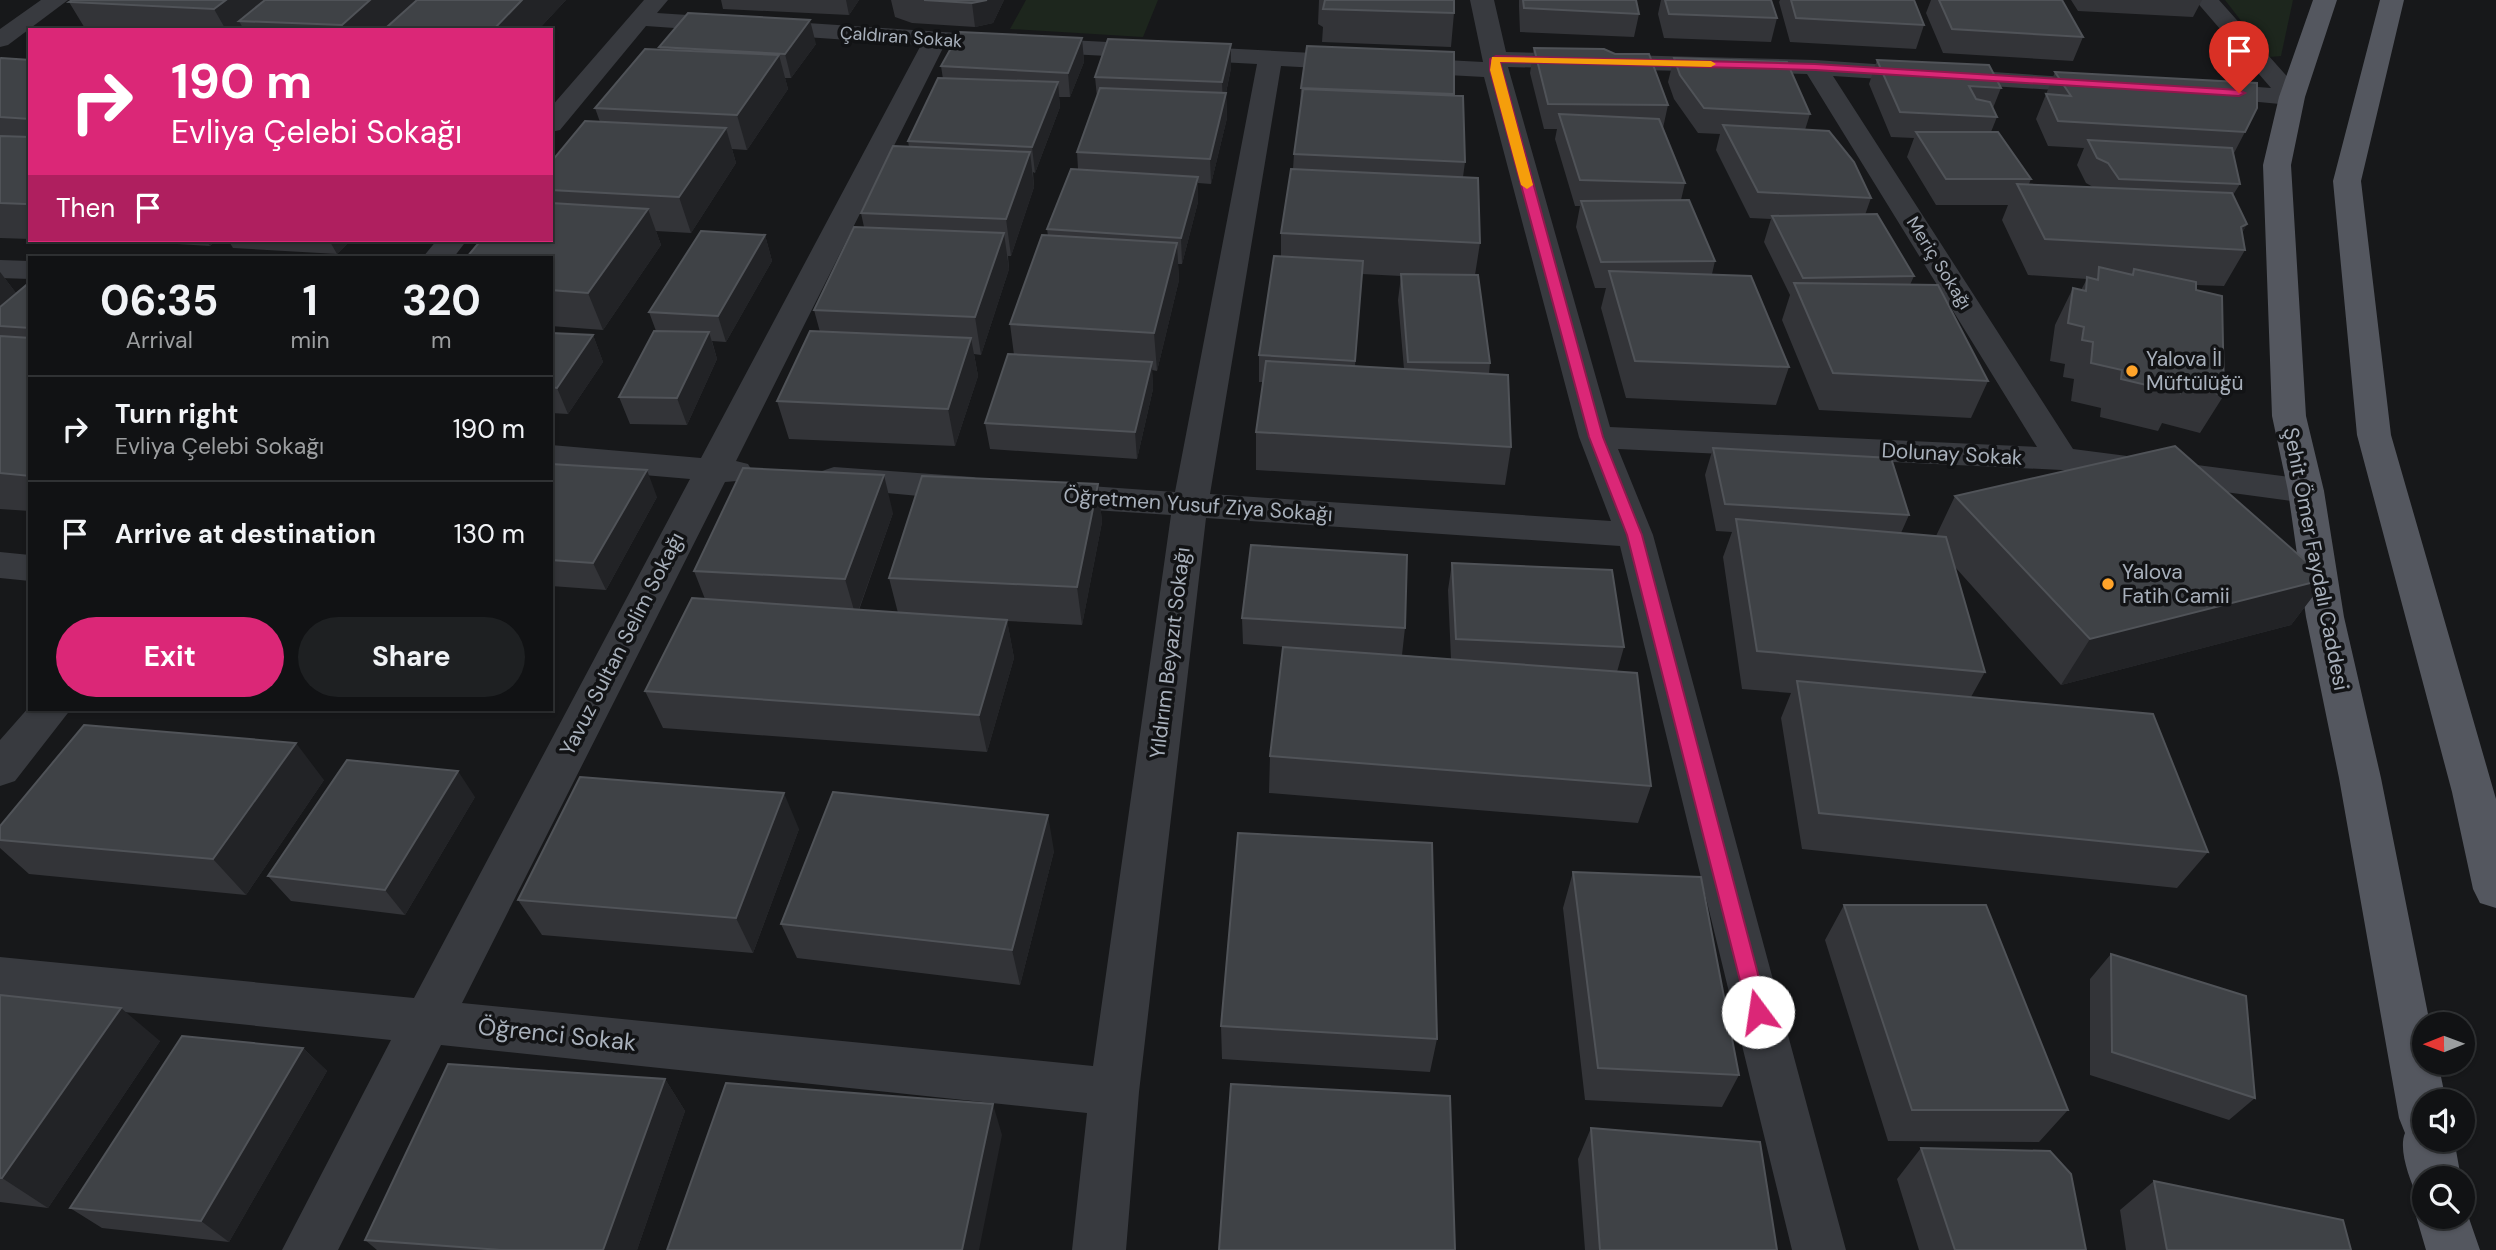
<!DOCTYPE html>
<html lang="en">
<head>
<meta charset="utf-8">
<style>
  :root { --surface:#111214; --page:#1e2022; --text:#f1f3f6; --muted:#9c9ea0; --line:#303234; --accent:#db2777 }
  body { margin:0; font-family:"DM Sans",sans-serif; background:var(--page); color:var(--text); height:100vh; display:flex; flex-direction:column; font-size:26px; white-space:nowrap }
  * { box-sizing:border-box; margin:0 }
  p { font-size:23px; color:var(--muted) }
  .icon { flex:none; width:38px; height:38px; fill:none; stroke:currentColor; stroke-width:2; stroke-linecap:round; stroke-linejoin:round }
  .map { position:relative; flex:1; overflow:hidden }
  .panel { position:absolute; left:28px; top:256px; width:525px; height:455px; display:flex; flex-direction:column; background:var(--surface); border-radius:0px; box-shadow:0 2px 5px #0004,0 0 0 2px var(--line) }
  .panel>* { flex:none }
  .banner { position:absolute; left:28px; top:28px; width:525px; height:214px; border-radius:0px; box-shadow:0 2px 5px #0004,0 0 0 2px var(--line); background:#db2777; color:#fff; overflow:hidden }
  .needle { width:46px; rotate:269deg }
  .buttons { position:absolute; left:2412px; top:1012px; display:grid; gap:14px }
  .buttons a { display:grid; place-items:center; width:63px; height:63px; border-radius:50%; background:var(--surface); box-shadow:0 2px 5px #0004,0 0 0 2px var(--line); font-size:35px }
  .pin { position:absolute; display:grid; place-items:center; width:60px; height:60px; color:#fff; margin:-72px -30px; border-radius:50% 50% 50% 0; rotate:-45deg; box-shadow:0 0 7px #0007 }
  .pin .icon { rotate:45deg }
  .me { position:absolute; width:77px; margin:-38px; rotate:346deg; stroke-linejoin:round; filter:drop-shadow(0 0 5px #0008) }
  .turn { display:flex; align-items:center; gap:24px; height:147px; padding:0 28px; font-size:32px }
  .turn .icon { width:91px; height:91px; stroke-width:2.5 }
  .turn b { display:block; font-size:49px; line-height:60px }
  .then { display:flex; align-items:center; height:66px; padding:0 28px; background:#0003; gap:14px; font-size:26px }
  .eta { display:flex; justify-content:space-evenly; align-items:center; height:119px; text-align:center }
  .eta b { font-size:42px; font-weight:700; line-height:49px }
  .action { display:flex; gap:14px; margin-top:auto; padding:14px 28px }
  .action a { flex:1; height:80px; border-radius:42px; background:var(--accent); color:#fff; font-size:28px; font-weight:700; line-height:80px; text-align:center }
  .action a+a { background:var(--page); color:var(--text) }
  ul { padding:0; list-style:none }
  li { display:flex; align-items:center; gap:21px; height:105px; padding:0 28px; border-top:2px solid var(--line) }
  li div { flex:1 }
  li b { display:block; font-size:26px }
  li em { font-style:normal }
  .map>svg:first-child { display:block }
</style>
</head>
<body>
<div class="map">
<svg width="2496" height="1250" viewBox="0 0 2496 1250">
  <rect width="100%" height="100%" fill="#17181a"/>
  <path fill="#1d261d" d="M1026,0H1158L1143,37L1010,29Z
    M2225,0H2293L2281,56L2269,57Z"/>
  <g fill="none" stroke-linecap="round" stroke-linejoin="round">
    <path fill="#383a3f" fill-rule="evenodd" d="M41,0H68L8,45L0,47V29Z
      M644,0H668L657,13L958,33L966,35L970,40L966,45L944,46L736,461L748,464L753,472L748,480L725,482L462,1003L1093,1066L1171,515L1047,507L1035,503L1029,495L1035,487L1047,483L1175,492L1257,64L1032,52L1023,50L1020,45L1023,40L1032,38L1483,62L1470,0H1494L1506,52L1815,60L2111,80L2115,85L2111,90L2102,93L1833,76L2073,449L2306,479L2318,483L2324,491L2318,499L2306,503L2062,470L1618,449L1653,535L1846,1250H1792L1620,546L1206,518L1139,1092L1126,1250H1072L1087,1113L441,1045L338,1250H282L391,1040L0,999V957L414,998L690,479L551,467V445L701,458L921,45L646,26L560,130L551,132V107ZM1281,66L1484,77L1579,437L1611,521L1210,494ZM1508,67L1807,74L2037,447L1610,427Z
      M2195,0H2219L2301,92L2305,97L2301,102L2292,105L2195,96L2191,91L2195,86L2204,83L2271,88Z
      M437,240H467L454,257H423Z
      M0,260L30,261V279L0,278Z
      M834,467L973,477L985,481L991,489L985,497L973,501L822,487L817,479L822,471Z
      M0,552L30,555V581L0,578Z
      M30,706V709H71L15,781L0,786V740Z"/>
    <path fill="#54575f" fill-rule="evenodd" d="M2313,0H2337L2305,97L2291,165L2306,416L2324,491L2344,617L2381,778L2430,1024H2424V1062H2438L2446,1101H2424V1139H2454L2461,1178H2424V1216H2462V1198L2480,1250H2426L2416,1216L2423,1199L2417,1196C2410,1180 2398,1150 2405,1133L2399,1118L2339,778L2306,617L2288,491L2272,416L2263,165L2279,97Z
      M2380,0H2404L2361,181L2391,435L2496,799V908L2480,903L2473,889L2452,792L2357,435L2333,181Z"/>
  </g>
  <path fill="#333438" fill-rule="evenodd" d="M72,0H566L538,30H86L69,2Z
    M721,0H859L849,15L723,9Z
    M891,0H1004L993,23L975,27L912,23L895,17Z
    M1319,0H1454V13L1451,47L1322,42L1323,27L1318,24Z
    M1519,0H1636L1639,14L1634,37L1520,32L1519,7Z
    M1661,0H1771L1777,18L1771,42L1664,38L1658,14Z
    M1780,0H1914L1924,25L1916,49L1790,42L1779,2Z
    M1931,0H2062L2083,37L2073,61L1943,53L1926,13Z
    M2071,0H2202L2193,17L2078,11Z
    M1082,38L1084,62L1070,97H1059L1060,107L1035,173L1033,172L1034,187L1011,256H1008L1009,269L981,355L974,354L978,376L955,446L789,439L777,401L820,332L814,310L864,227L861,213L909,147L908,141L943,79L941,66Z
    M816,44L791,78H785L788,89L747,150L732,149L736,163L691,233L656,231L661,245L603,330L551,326V162L600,122L595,108L660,49L659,47Z
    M1231,44V68L1226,93L1227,118L1211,184L1198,183V202L1182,264H1178L1179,280L1157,371L1152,370L1153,389L1137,459L990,449L985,423L1014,355L1010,324L1048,236L1047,229L1078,169L1077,152L1097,97L1095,77Z
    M1534,48L1668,105L1663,128L1685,183L1681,200L1715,261L1712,274L1789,367L1776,405L1626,398L1601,308L1606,288H1595L1576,227L1580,206H1575L1555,139L1557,129H1544L1530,73Z
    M1454,52V96L1465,162L1463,177L1480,243L1475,275L1490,363L1489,374L1511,447L1505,485L1256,470V432L1263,382H1259V355L1281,256V233L1293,169L1294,154L1300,107L1301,88ZM1362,274L1401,276L1398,300L1404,369L1355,366Z
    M1674,58L1810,114L1805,130L1871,198L1865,215L1914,276L1910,285L1988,381L1971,418L1819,410L1782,320L1790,295L1764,242L1771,219L1750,218L1716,150L1720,134L1698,133L1674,99L1668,82Z
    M0,59L30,60V239L0,238Z
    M1877,60L2001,88L1993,108L1997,117L1991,132L2031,179L2029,184L2093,187L2086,183L2077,165L2084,148L2048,146L2036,119L2055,72L2245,132L2233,155L2240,184L2233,195L2247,224L2242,233L2245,250L2224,286L2196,285V290L2224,395L2200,433L2162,423L2158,431L2100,417L2101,408L2071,401L2074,379L2063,377L2065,364L2050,361L2055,325L2073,288L2081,290L2087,279L2028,275L2002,220L2008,205H1936L1907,157L1914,138L1891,137L1869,84Z
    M765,235L772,261L726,342L712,341L717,359L687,425L630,424L619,397L656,331L649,312Z
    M110,240H217L210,246Z
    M228,240H351L337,254L233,248Z
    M0,272L16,293L30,282V511L0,509Z
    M551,333L593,335L603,362L568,414L551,413Z
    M1713,448L1909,515L1901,533L1936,536L1955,496L2326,579L2291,625L2061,685L1955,567L1985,672L1971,697L2208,852L2177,888L1802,849L1781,718L1791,693L1742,689L1723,557L1732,532L1716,531L1705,475Z
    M551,464L657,497L606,590L551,586Z
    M1098,484L1102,522L1082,625L1007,621L1014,658L987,752L663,728L645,691L705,599L694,571L893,513L859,610L898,613L889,578Z
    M1452,563L1624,647L1617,672L1651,786L1638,823L1269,793L1270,756L1283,647L1243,644L1242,618L1405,628L1402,655L1451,659L1448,590Z
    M454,709H503L501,712Z
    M324,780L246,895L29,874L0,848V826Z
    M475,797L405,915L291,901L268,876Z
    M799,829L753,953L542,935L518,900Z
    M1054,851L1020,985L797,958L781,924Z
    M1573,872L1739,1075L1722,1107L1585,1100L1563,908Z
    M1844,905L2068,1110L2039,1142L1888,1141L1825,940Z
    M2111,954L2255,1098L2229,1120L2090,1075V979Z
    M0,995L160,1041L48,1208L0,1202Z
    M1221,1026L1437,1039L1430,1072L1222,1059Z
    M303,1048L327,1071L229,1242L102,1228L70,1208Z
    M665,1079L685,1111L637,1250H377L365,1240Z
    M1591,1128L1777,1250H1585L1578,1159Z
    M1921,1148L2086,1250H1919L1897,1179Z
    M2154,1181L2351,1250H2126L2120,1210Z"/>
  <path fill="#222326" d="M226,0H286L239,21L244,30H226L214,9Z
    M370,0H422L387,27L388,30H344L342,25Z
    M522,0H566L538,30H493Z
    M846,0H859L849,15Z
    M987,0H1004L993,23L975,27L972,3Z
    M810,20L816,44L791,78L785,54Z
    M1082,38L1084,62L1070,97L1068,73Z
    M1231,44V68L1223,107L1222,82Z
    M779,55L788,89L747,150L737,115Z
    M1058,82L1060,107L1035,173L1032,147Z
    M1226,93L1227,118L1211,184L1210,159Z
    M726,128L736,163L691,233L679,197Z
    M1030,152L1034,187L1011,256L1006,219Z
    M1198,177V202L1182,264L1181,238Z
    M30,201V210L26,204Z
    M648,209L661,245L603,330L588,293Z
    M2247,224L2233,249L2241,227Z
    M1004,233L1009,269L981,355L975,317Z
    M765,235L772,261L726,342L718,316Z
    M206,240H217L210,246Z
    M329,240H351L337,254Z
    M1177,243L1179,280L1157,371L1154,333Z
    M0,272L19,297L0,314Z
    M709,332L717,359L687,425L677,398Z
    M593,335L603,362L568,414L557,388Z
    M971,338L978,376L955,446L948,409Z
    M1152,362L1153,389L1137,459L1135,432Z
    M647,470L657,497L606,590L593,563Z
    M884,475L893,513L856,617L845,579Z
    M1098,484L1102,522L1082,625L1077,587Z
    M2326,579L2291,625L2061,685L2090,639Z
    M1007,620L1014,658L987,752L979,715Z
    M296,743L324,780L246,895L213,859Z
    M458,771L475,797L405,915L385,890Z
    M784,793L799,829L753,953L736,918Z
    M1048,815L1054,851L1020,985L1012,950Z
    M121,1008L160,1041L48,1208L2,1178Z
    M303,1048L327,1071L229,1242L201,1221Z
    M665,1079L685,1111L637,1250H603Z
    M993,1104L1002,1135L979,1250H962Z"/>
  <path fill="#3f4246" stroke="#505358" stroke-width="2" d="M72,0H226L214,9L69,2Z
    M265,0H370L342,25L239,21Z
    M417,0H522L493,30H442L387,27Z
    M924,0H987L972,3Z
    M1325,0H1454V13L1323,9Z
    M1523,0H1636L1639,14L1524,8Z
    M1665,0H1771L1777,18L1669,14Z
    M1791,0H1914L1924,25L1796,18Z
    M1939,0H2062L2083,37L1952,29Z
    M688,13L810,20L785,54L659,47Z
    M960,32L1082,38L1068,73L941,66Z
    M1108,39L1231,44L1222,82L1095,77Z
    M1307,46L1454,52V94L1301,88Z
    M1534,48L1604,49L1615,54H1649L1668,105L1548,104Z
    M645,49L779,55L737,115L595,108Z
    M1,58L30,60V119L0,117V59Z
    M1674,58L1787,62L1810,114L1704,108L1680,75Z
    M1877,60L1989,65L2001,88L1969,86L1976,99L1990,102L1997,117L1900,112Z
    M2055,72L2257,83V108L2245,132L2058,121L2046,94L2071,96Z
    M938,78L1058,82L1032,147L908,141Z
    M1100,88L1226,93L1210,159L1077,152Z
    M1303,89L1463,96L1465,162L1294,154Z
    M1559,114L1659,119L1685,183L1580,180Z
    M585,121L726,128L679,197L551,190V162Z
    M1723,125L1829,131L1854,162L1871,198L1758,192Z
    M1916,132H1998L2031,179H1946Z
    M0,136L30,137V201L26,204L0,203Z
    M2088,140L2232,148L2240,184L2119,179L2108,163L2097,158Z
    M893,146L1030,152L1006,219L861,213Z
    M1071,169L1198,177L1181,238L1047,229Z
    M1291,169L1478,178L1480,243L1281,233Z
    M2017,184L2232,193L2247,224L2241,227L2245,250L2045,239Z
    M1689,200L1715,261L1601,262L1581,201Z
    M551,203L648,209L588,293L551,290V257H467L481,240H551Z
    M1877,214L1914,276L1803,278L1772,216Z
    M854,227L1004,233L975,317L814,310Z
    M701,231L765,235L718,316L649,312Z
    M1042,235L1177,243L1154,333L1010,324Z
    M1274,256L1363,261L1355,361L1259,355Z
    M2099,267L2133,275L2134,269L2196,282V290L2222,296L2224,395L2180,385V393L2121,379L2122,370L2091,363L2093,342L2082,340L2084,327L2068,323L2073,288L2086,291L2087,277L2098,280Z
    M1609,271L1751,276L1789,367L1635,361Z
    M1401,274L1478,275L1490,363L1408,362Z
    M30,282V328L0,326V307Z
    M1794,283L1938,285L1988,381L1833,373Z
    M654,331L709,332L677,398L619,397Z
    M810,331L971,338L948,409L777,401Z
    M551,333L593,335L557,388L551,387Z
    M0,336L30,338V476L0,473Z
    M1008,354L1152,362L1135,432L985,423Z
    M1266,361L1508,375L1511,447L1256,432Z
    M2175,446L2326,579L2090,639L1955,496Z
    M1713,448L1891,458L1909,515L1725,504Z
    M551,464L647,470L593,563L551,560Z
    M743,468L884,475L845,579L694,571Z
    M922,476L1098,484L1077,587L889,578Z
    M1736,519L1946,537L1985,672L1757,651Z
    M1251,545L1407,555L1405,628L1242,618Z
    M1452,563L1612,570L1624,647L1456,639Z
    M692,598L1007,620L979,715L645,691Z
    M1283,647L1637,673L1651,786L1270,756Z
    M1797,681L2153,714L2208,852L1819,813Z
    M84,725L296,743L213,859L0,840V826Z
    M347,760L458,771L385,890L268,876Z
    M580,777L784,793L736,918L518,900Z
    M833,792L1048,815L1012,950L781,924Z
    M1238,833L1432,843L1437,1039L1221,1026Z
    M1573,872L1701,877L1739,1075L1598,1068Z
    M1844,905H1986L2068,1110H1912Z
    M2111,954L2246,996L2255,1098L2112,1052Z
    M0,995L121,1008L2,1178H0Z
    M182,1036L303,1048L201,1221L70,1208Z
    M448,1064L665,1079L603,1250H501L365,1240Z
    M726,1083L993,1104L962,1250H667Z
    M1231,1084L1450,1096L1455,1250H1219Z
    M1591,1128L1760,1142L1777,1250H1600Z
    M1921,1148L2050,1151L2071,1174L2086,1250H1955Z
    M2154,1181L2343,1220L2351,1250H2167Z"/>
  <path fill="#db2777" stroke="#8e194d" stroke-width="2" d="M1496,56L1815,64L2239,90L2245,93L2239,96L1815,70L1500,62L1603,437L1642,535L1768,1012L1765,1018L1758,1021L1751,1018L1748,1012L1627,535L1589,437L1490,70V59Z"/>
  <path fill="#f59e0b" d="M1492,57L1711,61L1716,64L1711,67L1500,62L1533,185L1527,189L1521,185L1490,70Z"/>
  <g fill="#ffa42a" stroke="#121315" stroke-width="2.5">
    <circle cx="2132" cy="371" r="7"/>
    <circle cx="2108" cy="584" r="7"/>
  </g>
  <g text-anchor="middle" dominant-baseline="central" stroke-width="7" stroke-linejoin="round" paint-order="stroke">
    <g font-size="18" fill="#a8b0bb" stroke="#121315">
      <text transform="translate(901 37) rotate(4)">Çaldıran Sokak</text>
      <text transform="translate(1939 263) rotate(58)">Meriç Sokağı</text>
    </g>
    <g font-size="21" fill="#a8b0bb" stroke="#121315" text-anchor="start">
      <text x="2146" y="359">Yalova İl<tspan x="2146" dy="24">Müftülüğü</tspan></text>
      <text x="2122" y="572">Yalova<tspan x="2122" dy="24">Fatih Camii</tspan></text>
    </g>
    <g font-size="21" fill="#a8b0bb" stroke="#121315">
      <text transform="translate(1952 454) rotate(3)">Dolunay Sokak</text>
      <text transform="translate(1198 505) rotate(4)">Öğretmen Yusuf Ziya Sokağı</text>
      <text transform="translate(2316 559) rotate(79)">Şehit Ömer Faydalı Caddesi</text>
      <text transform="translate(622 644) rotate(-63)">Yavuz Sultan Selim Sokağı</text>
      <text transform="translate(1170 653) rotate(-83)">Yıldırım Beyazıt Sokağı</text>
    </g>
    <g font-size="24" fill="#a8b0bb" stroke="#121315">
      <text transform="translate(557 1034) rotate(6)">Öğrenci Sokak</text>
    </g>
  </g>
</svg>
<div class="buttons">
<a><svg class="needle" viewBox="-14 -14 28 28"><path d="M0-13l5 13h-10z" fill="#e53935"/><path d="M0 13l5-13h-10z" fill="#9c9ea0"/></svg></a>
<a><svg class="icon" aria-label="sound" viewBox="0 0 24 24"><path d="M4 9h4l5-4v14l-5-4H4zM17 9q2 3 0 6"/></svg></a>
<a><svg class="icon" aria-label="search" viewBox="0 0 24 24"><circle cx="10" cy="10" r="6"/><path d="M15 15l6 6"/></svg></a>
</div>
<div class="pin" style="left:2239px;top:93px;background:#d93025"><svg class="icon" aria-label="arrive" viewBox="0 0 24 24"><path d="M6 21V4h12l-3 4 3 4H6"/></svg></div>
<svg class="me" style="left:1758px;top:1012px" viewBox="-20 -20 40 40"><circle r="19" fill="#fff"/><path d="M0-13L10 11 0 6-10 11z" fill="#db2777"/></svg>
<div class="banner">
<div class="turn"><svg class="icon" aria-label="right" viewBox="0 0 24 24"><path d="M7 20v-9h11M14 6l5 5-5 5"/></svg><div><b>190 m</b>Evliya Çelebi Sokağı</div></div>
<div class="then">Then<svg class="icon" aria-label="arrive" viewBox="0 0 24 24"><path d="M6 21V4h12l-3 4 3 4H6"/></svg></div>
</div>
<section class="panel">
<div class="eta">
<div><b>06:35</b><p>Arrival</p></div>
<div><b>1</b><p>min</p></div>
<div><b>320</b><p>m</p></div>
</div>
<ul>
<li><svg class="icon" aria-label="right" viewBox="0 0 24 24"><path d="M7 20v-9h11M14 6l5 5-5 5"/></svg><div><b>Turn right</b><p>Evliya Çelebi Sokağı</p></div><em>190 m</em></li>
<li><svg class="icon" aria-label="arrive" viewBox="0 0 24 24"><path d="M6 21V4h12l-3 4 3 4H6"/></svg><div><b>Arrive at destination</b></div><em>130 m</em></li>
</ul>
<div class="action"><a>Exit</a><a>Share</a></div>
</section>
</div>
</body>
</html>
